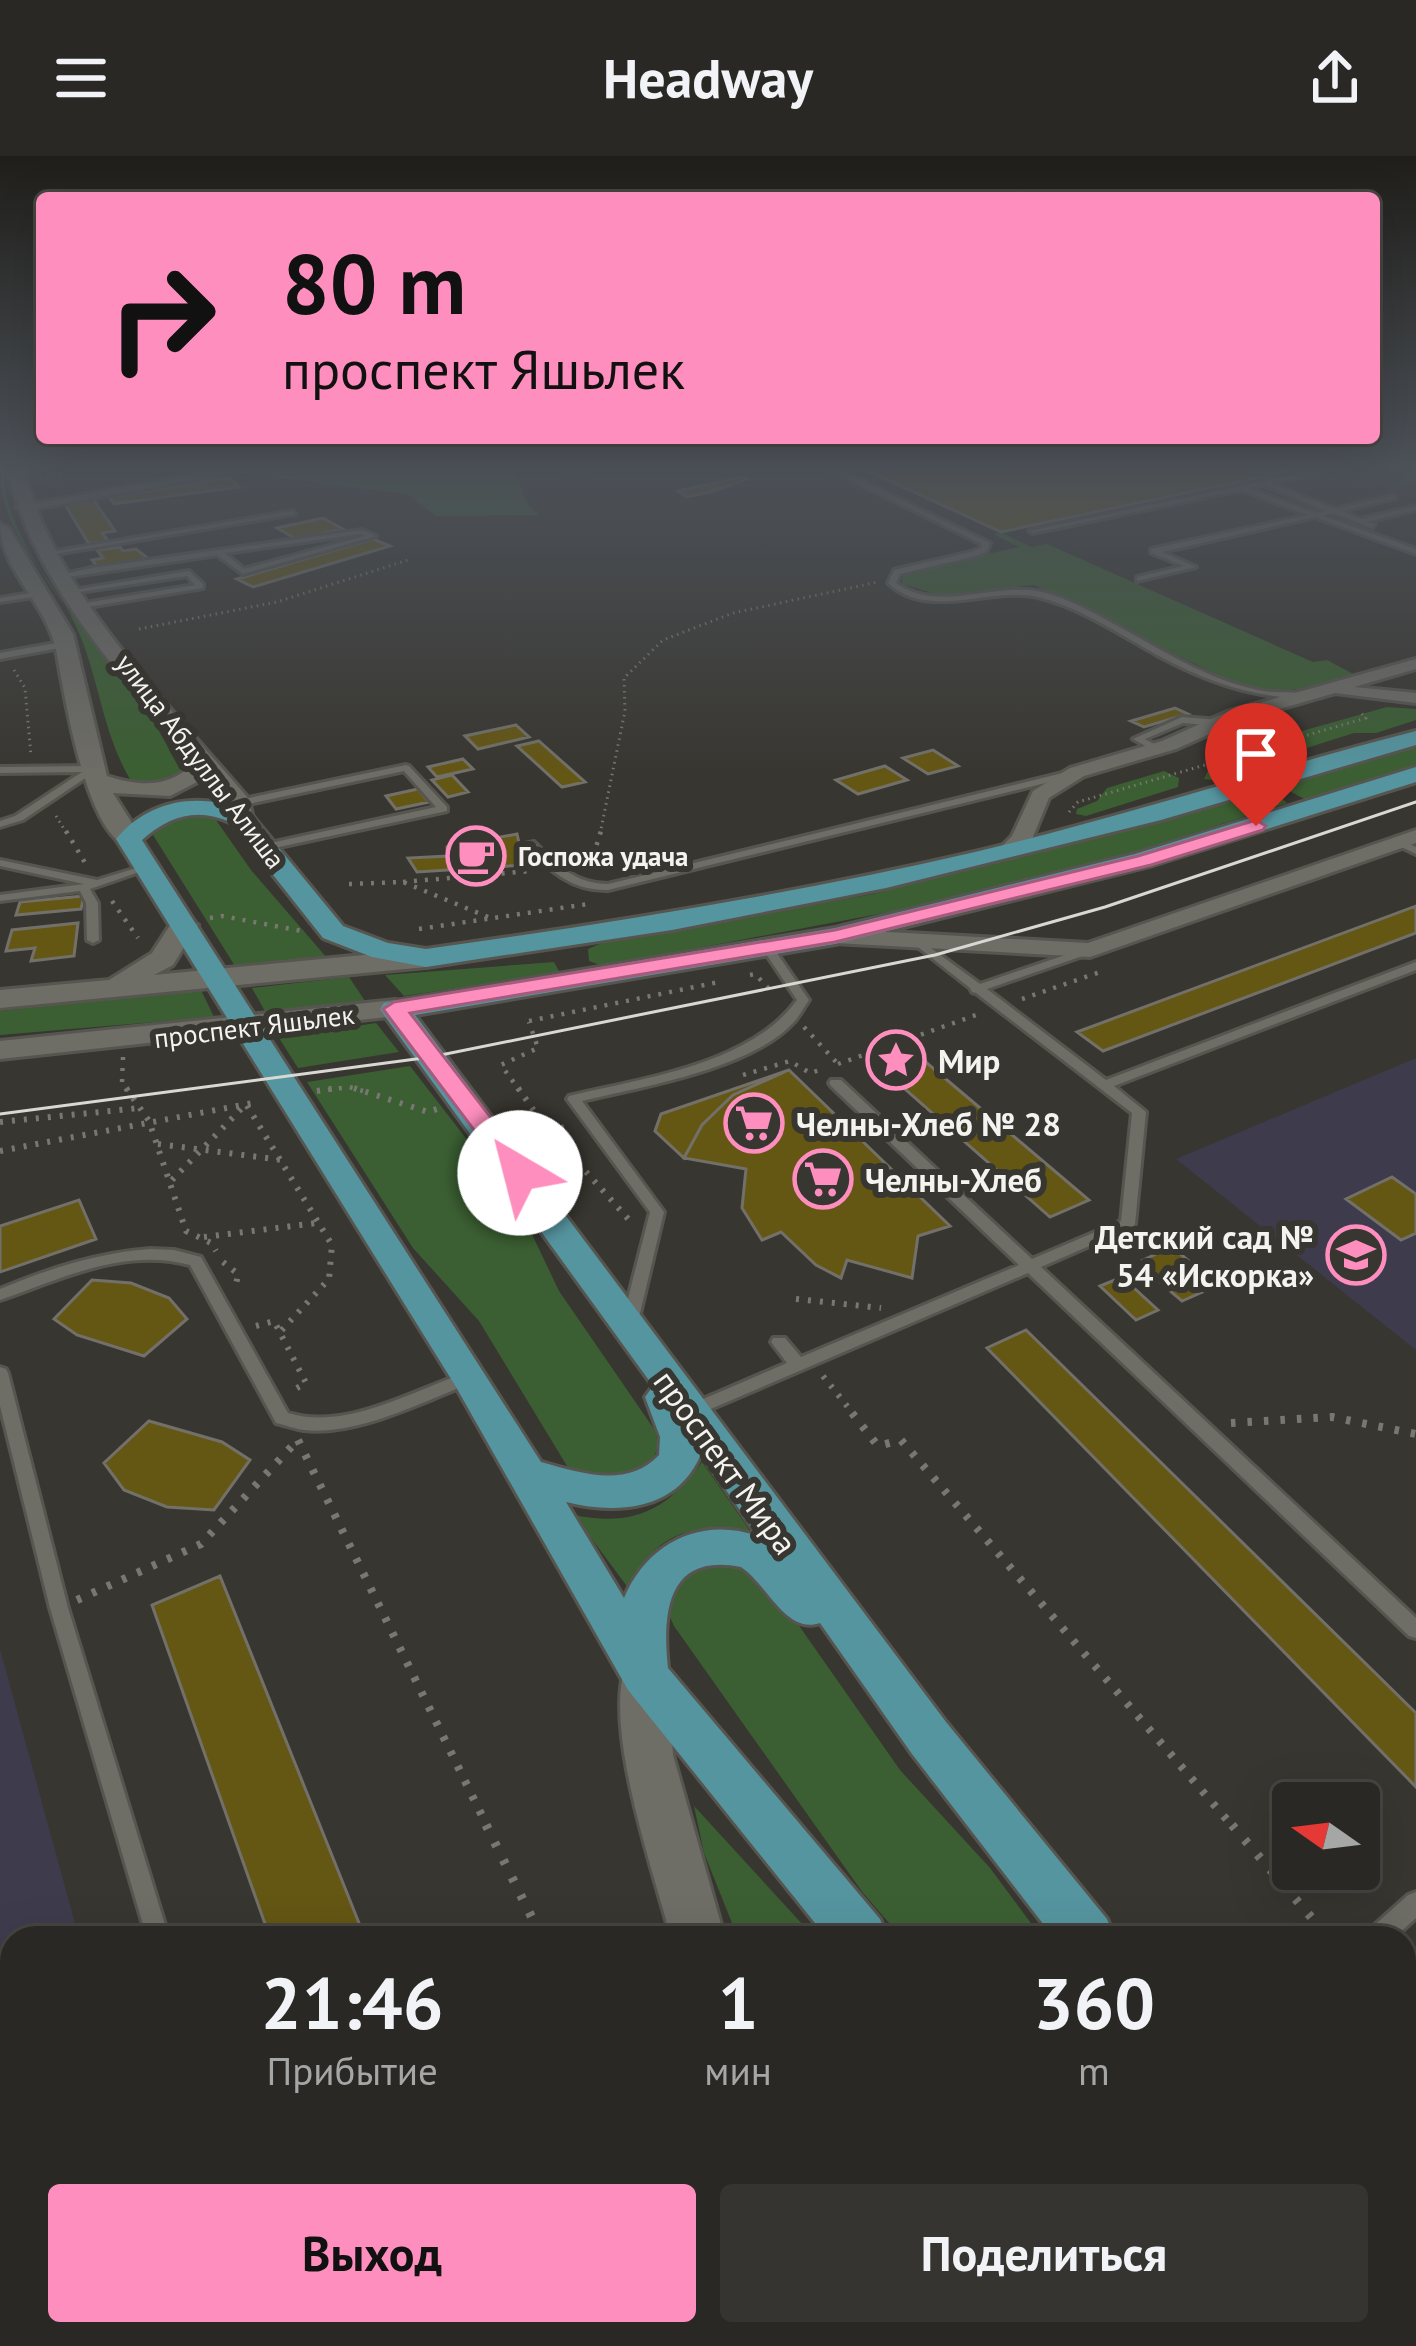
<!DOCTYPE html>
<html lang="ru">
<head>
<meta charset="utf-8">
<style>
  :root { --surface:#2a2824; --page:#363431; --text:#f1f3f6; --muted:#a5a6a6; --line:#464441; --accent:#fe8ebe }
  body { margin:0; font-family:"PT Sans",sans-serif; background:var(--page); color:var(--text); height:100vh; display:flex; flex-direction:column; font-size:45px; white-space:nowrap }
  * { box-sizing:border-box; margin:0 }
  p { font-size:39px; color:var(--muted) }
  .icon { flex:none; width:66px; height:66px; fill:none; stroke:currentColor; stroke-width:2; stroke-linecap:round; stroke-linejoin:round }
  .map { position:relative; flex:1; overflow:hidden }
  .sheet { position:absolute; left:0px; top:1770px; width:1416px; height:420px; display:flex; flex-direction:column; background:var(--surface); border-radius:36px 36px 0 0; box-shadow:0 12px 48px #0002,0 0 0 3px var(--line) }
  .sheet>* { flex:none }
  .top-card { position:absolute; left:36px; top:36px; width:1344px; height:252px; border-radius:12px; box-shadow:0 12px 48px #0002,0 0 0 3px var(--line); background:#fe8ebe; color:#111; overflow:hidden }
  .needle { width:78px; rotate:284deg }
  .fabs { position:absolute; left:1272px; top:1626px; display:grid; gap:24px }
  .fabs a { display:grid; place-items:center; width:108px; height:108px; border-radius:12px; background:var(--surface); box-shadow:0 12px 48px #0002,0 0 0 3px var(--line); font-size:60px }
  .pin { position:absolute; display:grid; place-items:center; width:102px; height:102px; color:#fff; margin:-123px -51px; border-radius:50% 50% 50% 0; rotate:-45deg; box-shadow:0 0 12px #0007 }
  .pin .icon { rotate:45deg }
  .me { position:absolute; width:132px; margin:-66px; rotate:323deg; stroke-linejoin:round; filter:drop-shadow(0 0 9px #0008) }
  .turn { display:flex; align-items:center; gap:42px; height:252px; padding:0 48px; font-size:54px }
  .turn .icon { width:156px; height:156px; stroke-width:2.5 }
  .turn b { display:block; font-size:84px; line-height:102px }
  .eta { display:flex; justify-content:space-evenly; align-items:center; height:204px; text-align:center }
  .eta b { font-size:72px; font-weight:800; line-height:84px }
  .cta { display:flex; gap:24px; margin-top:auto; padding:24px 48px }
  .cta a { flex:1; height:138px; border-radius:12px; background:var(--accent); color:#111; font-size:48px; font-weight:800; line-height:138px; text-align:center }
  .cta a+a { background:var(--page); color:var(--text) }
  header { display:flex; justify-content:space-between; align-items:center; height:156px; padding:0 48px; background:var(--surface); font-size:54px; font-weight:800 }
  .map>svg:first-child { display:block }
</style>
</head>
<body>
<header><svg class="icon" aria-label="menu" viewBox="0 0 24 24"><path d="M4 6h16M4 12h16M4 18h16"/></svg>Headway<svg class="icon" aria-label="share" viewBox="0 0 24 24"><path d="M12 15V3M7 8l5-5 5 5M5 13v7h14v-7"/></svg></header>
<div class="map">
<svg width="1416" height="2190" viewBox="0 0 1416 2190">
  <rect width="100%" height="100%" fill="#383630"/>
  <path fill="#3e3b4d" d="M1416,902V1194L1176,1003Z
    M0,1493L79,1782H12V2178H219V2190H0Z"/>
  <path fill="#3b5f32" d="M4,313C0,386 97,488 139,544C156,566 168,593 182,617L173,626L131,625C103,578 100,527 79,477C55,418 0,384 0,314Z
    M262,313H494L516,319L528,349L539,359L436,360L408,338L260,319Z
    M1000,376L1031,391L1047,388L1313,506L1327,504L1355,519C1314,531 1282,541 1240,530L1034,429L939,439L902,428V421L919,413L1019,391L993,378Z
    M1387,551L1416,553V564L1376,577H1354L1246,611L1219,625L1204,623L1214,602L1235,594Z
    M1416,589V609L1308,645L1282,631Z
    M1164,615L1179,622L1178,631L1086,660L1076,658L1077,653L1097,645L1107,632Z
    M1263,638L1279,640L1287,647L1138,695L894,755L603,810L589,805L588,793L602,787L873,738Z
    M199,659L216,664L251,714L327,802L235,810L153,679L159,669Z
    M554,806L560,817L404,840L385,819Z
    M349,821L365,845L267,859L252,832Z
    M201,834L214,861L0,879V855Z
    M376,867L399,896L298,912L279,882Z
    M410,910L519,1051L559,1135L654,1273C664,1295 651,1308 633,1321H584L567,1310L479,1165L413,1092L307,926Z
    M702,1306L751,1376C691,1368 656,1374 629,1433L574,1359C632,1371 667,1355 702,1306Z
    M707,1408L750,1413L772,1431L900,1614L990,1712L1042,1782H902L863,1737L674,1470L666,1452L669,1434Z
    M694,1650L815,1782H738L704,1697Z
    M961,2178H1135L1143,2190H968Z"/>
  <path fill="#645613" stroke="#727069" stroke-width="3" d="M1299,313L1001,376L868,315L878,313Z
    M742,321L747,323L711,336L686,341L678,335Z
    M230,322L239,331L114,348L109,341Z
    M93,343L115,375L102,377L108,385L89,388L64,347Z
    M323,362L343,373L296,383L277,372Z
    M373,383L390,390L253,431L237,423Z
    M120,391L123,395L136,393L149,403L98,412L92,404L103,402L97,394Z
    M1175,552L1188,558L1144,571L1131,565Z
    M516,569L529,581L478,593L465,580Z
    M539,585L585,626L562,631L517,590Z
    M933,594L958,610L928,618L903,602Z
    M463,603L473,613L437,621L428,611Z
    M885,610L907,624L858,638L836,624Z
    M452,619L468,636L448,641L432,624Z
    M418,633L429,646L396,653L386,640Z
    M517,678L524,709L417,716L408,702L448,700L447,691Z
    M84,740L81,753L16,759L20,746Z
    M1416,750V777L1103,895L1077,876Z
    M78,767L74,800L31,805L35,792L6,795L12,774Z
    M915,897L1089,1044L1050,1061L879,910Z
    M789,914L950,1070L918,1080L912,1122L847,1104L841,1122L816,1109L781,1076L762,1084L742,1052L746,1013L684,1002L702,969L733,939Z
    M789,914L733,939L702,969L684,1002L655,975L661,958Z
    M1392,1021L1416,1038V1077L1401,1084L1346,1043Z
    M79,1044L96,1083L0,1116V1070Z
    M1167,1093L1173,1098L1178,1096L1218,1129L1182,1145L1143,1112L1149,1109L1143,1104Z
    M1122,1121L1158,1154L1136,1164L1100,1130Z
    M92,1124L131,1127L169,1142L187,1163L144,1200L77,1179L54,1163Z
    M1026,1174L1416,1557V1631L987,1192Z
    M149,1265L222,1286L250,1304L214,1354L167,1351L124,1334L104,1307Z
    M220,1420L365,1782H270L152,1449Z
    M12,2061V2178H119L122,2190H0V2067Z
    M410,2178H523L527,2190H414Z"/>
  <g fill="none" stroke-linecap="round" stroke-linejoin="round">
    <defs>
      <path id="service" d="M828,313H837L990,387L987,395L976,400L900,418L896,427C939,458 995,425 1042,436C1072,443 1100,461 1127,475C1170,499 1214,526 1263,535C1275,537 1288,536 1300,537L1305,540L1300,543C1246,539 1206,525 1159,500C1121,479 1083,453 1042,442C994,428 929,466 888,427L894,414L971,396L981,392L982,388Z
        M1317,314L1319,317L1271,328L1335,353L1393,340L1396,342L1342,355L1360,363L1416,350V354L1367,366L1375,368L1372,372L1334,357L1323,360L1416,393V398L1315,361L1162,396L1196,411L1137,425V421L1184,410L1151,397V393L1308,359L1241,334L1033,377L1029,375ZM1263,329H1264L1327,355L1316,357L1248,332Z
        M293,355L295,358L49,399L45,397Z
        M362,374L376,380L243,418L217,399L61,422L57,420L91,412ZM361,378L365,380L244,413L225,397Z
        M189,415L203,428V432L82,452H79V448L195,429L187,420L72,437L68,435Z
        M37,436H40V440L0,446V442Z
        M67,485L71,488L70,490L0,503V497Z
        M1182,561L1219,564L1224,567L1219,570L1183,567L1145,583L1159,591V595L1156,596L1133,583Z
        M406,609L409,610L447,651V655L265,694L260,691L261,689L436,651L404,615L239,650L234,647L239,644Z
        M93,610L98,613L96,615L23,664L0,671V665L15,660L82,616L0,617V611Z
        M1075,614L1078,615V619L608,734C572,735 548,714 525,688L534,686C556,708 575,728 608,728Z
        M1399,683L1416,691V698L1395,688L1394,686Z
        M0,704L97,724L146,709L151,712L90,733L98,747L99,784L93,787L87,784L86,747L80,735L0,745V739L84,728L0,710Z
        M913,779L980,828L1086,792H1094V796L987,833L1106,924L1416,806V814L1114,930L1146,956L1135,1068L1133,1071L1041,1111L1416,1462V1482L1409,1480L1028,1117L699,1258H687L685,1254L687,1250L787,1207L771,1186L773,1182H785L801,1201L1019,1109L831,930L829,927L831,924H841L1032,1103L1121,1065L1132,957L976,837L972,836L970,832L909,784L907,782Z
        M768,788L772,790L809,844C804,851 799,861 793,867C750,913 642,931 582,945L664,1056L637,1170L635,1174H623L621,1170L650,1056L567,943L569,940C643,922 750,909 797,844L762,792Z
        M150,1093L174,1094L201,1101L288,1257C347,1275 413,1234 468,1216L474,1218L476,1222L474,1226C424,1245 358,1280 304,1274C295,1273 285,1269 276,1267L190,1109C124,1091 61,1123 0,1144V1133C48,1113 97,1097 150,1093Z
        M0,1211L6,1213L8,1217L68,1452L169,1782H147L50,1452L0,1250Z
        M1416,1736V1762L1394,1782H1366L1369,1774L1408,1739Z
        M263,2178H289L293,2190H267Z"/>
      <path id="minor" d="M223,313H253L23,355L16,351Z
        M588,313L574,318L567,314L568,313Z
        M1416,503V513L1354,531L1416,537V547L1335,537L1241,564L1176,593L1084,620L1049,642L1032,683L1017,699H1001L998,694L1012,680L1033,635L1070,612L1162,585L1227,556Z
        M1416,674V687L1090,801L835,787L823,780L835,773L1088,787Z
        M1404,2040L1416,2044V2101L1404,2096Z"/>
      <path id="tertiary" d="M645,1498L662,1504L668,1519L673,1599L725,1782H671C654,1716 600,1565 628,1504Z
        M898,2178H964L969,2190H903Z"/>
      <path id="secondary" d="M8,313H24C52,433 169,549 248,642L253,662L250,667H232L227,648L205,622L170,640L113,637L142,683L129,691C85,679 64,534 56,494C47,448 0,414 0,367L9,372L73,478L107,620C138,630 169,633 193,607C123,521 31,424 8,313Z
        M184,761L198,769L173,809L154,819L426,793L440,802L426,811L0,852V834L109,824L152,797L174,763Z
        M395,844L406,847L410,853L406,859L0,903V885Z"/>
      <path id="primary" d="M1416,575V589L1161,664L886,732L672,774L426,811L372,801L323,782L232,667C198,651 170,659 142,684L541,1306C581,1317 627,1333 659,1299L660,1281L645,1241L653,1230L384,859L380,853L384,847L835,772L1135,698L1416,611V626L1153,709L835,788L415,859L946,1566L1107,1763L1115,1782H1054L912,1598L820,1467C786,1479 767,1428 741,1411C667,1396 662,1457 668,1512L880,1763L888,1782H827L628,1534L456,1231L116,683C150,642 203,635 250,657L343,770L388,787L426,793C611,767 793,738 975,696C1123,661 1268,613 1416,575ZM701,1298L758,1380C701,1360 647,1387 624,1442L566,1346C618,1359 678,1354 701,1298Z
        M1404,2152L1416,2160V2190H1363L1358,2178H1404Z
        M1140,2178H1207L1212,2190H1145Z"/>
    </defs>
    <use href="#service" stroke="#565550" stroke-width="6"/>
    <use href="#minor" stroke="#565550" stroke-width="6"/>
    <use href="#tertiary" stroke="#565550" stroke-width="6"/>
    <use href="#secondary" stroke="#565550" stroke-width="6"/>
    <use href="#primary" stroke="#565550" stroke-width="6"/>
    <path stroke="#797772" stroke-width="3" stroke-dasharray="1.5 4.5" stroke-linecap="butt" d="M41,323H73
      M139,473L277,446L411,403
      M14,514L25,532L31,600
      M1069,656L1078,646L1366,562L1359,555
      M56,660L67,678
      M600,678L625,555L624,522L663,484L733,457L878,426"/>
    <path stroke="#797772" stroke-width="4.5" stroke-dasharray="3 8" stroke-linecap="butt" d="M66,675L87,710
      M590,710L601,675
      M403,726L531,715
      M349,728L403,726L488,761
      M112,745L138,782
      M210,762L222,760L302,775
      M419,773L588,748
      M750,819L755,818L771,835
      M1022,843L1100,816
      M529,865L719,826
      M804,871L838,908
      M123,901L122,926L129,935
      M838,908L979,858
      M743,919L790,905L810,917L820,914
      M317,935L349,931L363,935
      M520,935L501,909L538,892L529,866"/>
    <path stroke="#797772" stroke-width="6" stroke-dasharray="3 9" stroke-linecap="butt" d="M126,932L149,965L186,1075L211,1087L216,1095
      M354,932L428,956L437,953
      M518,932L544,969L631,1066
      M317,935L337,932
      M0,966L140,952
      M550,976L570,969
      M158,988L282,1004
      M0,995L258,946
      M172,1024L246,948L332,1089L329,1123L280,1176
      M204,1081L317,1067
      M223,1106L238,1118L235,1134
      M796,1143L881,1152
      M256,1170L274,1165L306,1227L290,1236
      M823,1220L855,1260"/>
    <path stroke="#797772" stroke-width="8" stroke-dasharray="4.5 12" stroke-linecap="butt" d="M852,1257L878,1290L901,1284L1234,1672
      M1231,1267L1332,1261L1416,1278
      M298,1284L488,1672
      M77,1444L201,1388L295,1287"/>
    <path stroke="#797772" stroke-width="9" stroke-dasharray="4.5 15" stroke-linecap="butt" d="M486,1669L542,1782
      M1232,1669L1329,1782
      M1404,1870L1416,1884
      M779,2178L785,2190
      M743,2190L744,2178"/>
    <use href="#service" fill="#6e6d66" fill-rule="evenodd"/>
    <use href="#minor" fill="#6e6d66" fill-rule="evenodd"/>
    <use href="#tertiary" fill="#6e6d66" fill-rule="evenodd"/>
    <use href="#secondary" fill="#6e6d66" fill-rule="evenodd"/>
    <use href="#primary" fill="#55959f" fill-rule="evenodd"/>
    <path stroke="#d9d8d3" stroke-width="3" d="M0,958L431,901L935,799L1105,751L1416,646"/>
  </g>
  <linearGradient id="sky" x2="0" y2="1"><stop stop-color="#1f1e1a"/><stop offset="0.5" stop-color="#4d5259"/><stop offset="1" stop-color="#4d5259" stop-opacity="0"/></linearGradient>
  <rect width="1416" height="620" fill="url(#sky)"/>
  <path fill="#fe8ebe" stroke="#a55c7c" stroke-width="3" d="M1256,664L1266,670L1263,674L1151,709L835,786L410,857L529,1011L533,1017L529,1023H511L383,853L394,846L835,774L1138,700Z"/>
  <defs>
    <symbol id="cafe-ring" viewBox="-11 -11 22 22"><circle r="9.5" fill="#383630" stroke="#fe8ebe" stroke-width="1.5"/><path d="M-5.5-4.5H6V0H3Q3 3.5 0 3.5H-2.5Q-5.5 3.5-5.5 0ZM3-3.2v2h1.7v-2ZM-6 4.5H4V6H-6Z" fill="#fe8ebe"/></symbol>
    <symbol id="sight-ring" viewBox="-11 -11 22 22"><circle r="9.5" fill="#383630" stroke="#fe8ebe" stroke-width="1.5"/><path d="M0-6L1.8-2.2L6-1.7L2.9 1.2L3.7 5.4L0 3.3L-3.7 5.4L-2.9 1.2L-6-1.7L-1.8-2.2Z" fill="#fe8ebe"/></symbol>
    <symbol id="supermarket-ring" viewBox="-11 -11 22 22"><circle r="9.5" fill="#383630" stroke="#fe8ebe" stroke-width="1.5"/><path d="M-6-5.5h2.5l.6 2H6L4.5 2H-2.5L-4.4-4H-6ZM-1.5 3.2a1.3 1.3 0 1 0 .1 0ZM3 3.2a1.3 1.3 0 1 0 .1 0Z" fill="#fe8ebe"/></symbol>
    <symbol id="school-ring" viewBox="-11 -11 22 22"><circle r="9.5" fill="#383630" stroke="#fe8ebe" stroke-width="1.5"/><path d="M0-5L7-2L0 1L-7-2ZM-4 1L0 2.5L4 1V4Q0 6-4 4Z" fill="#fe8ebe"/></symbol>
  </defs>
  <g fill-rule="evenodd">
    <use href="#cafe-ring" x="443" y="667" width="66" height="66"/>
    <use href="#sight-ring" x="863" y="871" width="66" height="66"/>
    <use href="#supermarket-ring" x="721" y="934" width="66" height="66"/>
    <use href="#supermarket-ring" x="790" y="990" width="66" height="66"/>
    <use href="#school-ring" x="1323" y="1066" width="66" height="66"/>
  </g>
  <g text-anchor="middle" dominant-baseline="central" stroke-width="12" stroke-linejoin="round" paint-order="stroke">
    <g font-size="27" fill="#f4f3ef" stroke="#383630">
      <text transform="translate(201 605) rotate(53)">улица Абдуллы Алиша</text>
      <text transform="translate(254 870) rotate(-7)">проспект Яшьлек</text>
    </g>
    <g font-size="27" font-weight="bold" fill="#f4f3ef" stroke="#383630" text-anchor="start">
      <text x="518" y="700">Госпожа удача</text>
    </g>
    <g font-size="33" font-weight="bold" fill="#f4f3ef" stroke="#383630" text-anchor="start">
      <text x="938" y="904">Мир</text>
      <text x="796" y="967">Челны-Хлеб № 28</text>
      <text x="865" y="1023">Челны-Хлеб</text>
      <text x="1314" y="1080" text-anchor="end">Детский сад №<tspan x="1314" dy="38">54 «Искорка»</tspan></text>
    </g>
    <g font-size="33" fill="#f4f3ef" stroke="#383630">
      <text transform="translate(726 1306) rotate(54)">проспект Мира</text>
    </g>
  </g>
</svg>
<div class="fabs">
<a><svg class="needle" viewBox="-14 -14 28 28"><path d="M0-13l5 13h-10z" fill="#e53935"/><path d="M0 13l5-13h-10z" fill="#a5a6a6"/></svg></a>
</div>
<div class="pin" style="left:1256px;top:670px;background:#d93025"><svg class="icon" aria-label="arrive" viewBox="0 0 24 24"><path d="M6 21V4h12l-3 4 3 4H6"/></svg></div>
<svg class="me" style="left:520px;top:1017px" viewBox="-20 -20 40 40"><circle r="19" fill="#fff"/><path d="M0-13L10 11 0 6-10 11z" fill="#fe8ebe"/></svg>
<div class="top-card">
<div class="turn"><svg class="icon" aria-label="right" viewBox="0 0 24 24"><path d="M7 20v-9h11M14 6l5 5-5 5"/></svg><div><b>80 m</b>проспект Яшьлек</div></div>
</div>
<section class="sheet">
<div class="eta">
<div><b>21:46</b><p>Прибытие</p></div>
<div><b>1</b><p>мин</p></div>
<div><b>360</b><p>m</p></div>
</div>
<div class="cta"><a>Выход</a><a>Поделиться</a></div>
</section>
</div>
</body>
</html>
